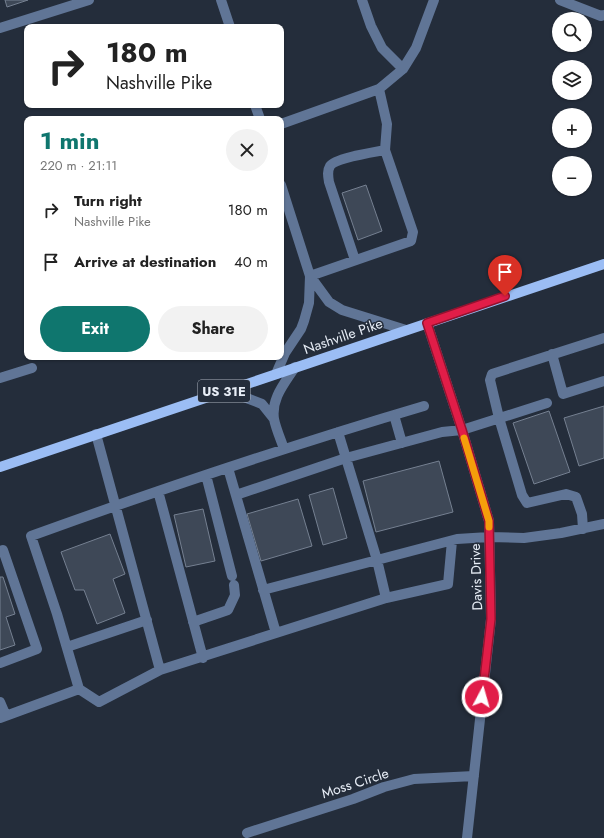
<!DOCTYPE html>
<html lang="en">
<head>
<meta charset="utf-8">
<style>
  :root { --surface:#fff; --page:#f2f2f2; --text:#222; --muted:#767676; --accent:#0f766e }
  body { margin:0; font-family:Jost,sans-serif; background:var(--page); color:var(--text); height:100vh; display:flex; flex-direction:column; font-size:15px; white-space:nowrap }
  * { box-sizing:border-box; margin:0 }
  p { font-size:13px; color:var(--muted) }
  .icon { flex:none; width:22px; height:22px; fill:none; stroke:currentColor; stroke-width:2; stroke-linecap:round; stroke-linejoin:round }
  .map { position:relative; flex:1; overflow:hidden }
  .side { position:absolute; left:24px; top:116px; width:260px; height:244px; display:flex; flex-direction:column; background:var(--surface); border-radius:8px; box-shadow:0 1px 3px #0004 }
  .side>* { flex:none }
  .hud { position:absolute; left:24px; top:24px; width:260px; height:84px; border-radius:8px; box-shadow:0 1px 3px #0004; background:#fff; color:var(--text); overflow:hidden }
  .buttons { position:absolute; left:552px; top:12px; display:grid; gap:8px }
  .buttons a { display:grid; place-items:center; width:40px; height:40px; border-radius:50%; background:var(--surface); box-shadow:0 1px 3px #0004; font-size:20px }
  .pin { position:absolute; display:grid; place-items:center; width:34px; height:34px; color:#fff; margin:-41px -17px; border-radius:50% 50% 50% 0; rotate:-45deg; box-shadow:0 0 4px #0007 }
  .pin .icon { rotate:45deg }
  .me { position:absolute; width:44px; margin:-22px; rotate:6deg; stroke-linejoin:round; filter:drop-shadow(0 0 3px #0008) }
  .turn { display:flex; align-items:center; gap:14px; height:84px; padding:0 16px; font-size:18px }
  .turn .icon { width:52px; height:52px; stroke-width:2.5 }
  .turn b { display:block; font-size:28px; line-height:34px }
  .round { display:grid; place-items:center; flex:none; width:42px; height:42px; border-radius:21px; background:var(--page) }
  .head { display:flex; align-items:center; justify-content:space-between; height:68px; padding:0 16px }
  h1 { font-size:24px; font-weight:700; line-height:30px; color:var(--accent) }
  .action { display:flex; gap:8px; margin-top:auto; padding:8px 16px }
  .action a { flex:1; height:46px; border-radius:24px; background:var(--accent); color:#fff; font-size:16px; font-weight:700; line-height:46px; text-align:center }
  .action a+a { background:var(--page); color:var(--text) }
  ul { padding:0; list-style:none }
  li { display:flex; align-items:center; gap:12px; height:52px; padding:0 16px }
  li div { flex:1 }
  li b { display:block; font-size:15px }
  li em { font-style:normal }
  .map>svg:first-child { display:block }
</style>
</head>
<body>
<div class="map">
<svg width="604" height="838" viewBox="0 0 604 838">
  <rect width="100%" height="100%" fill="#242d3b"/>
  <path fill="#3e4857" stroke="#758091" d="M5,0H28L7,7Z
    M366,185L382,231L358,240L342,193Z
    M604,406V458L579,466L564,418Z
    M549,411L570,472L534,484L513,423Z
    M439,461L453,512L376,532L363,481Z
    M333,488L347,538L323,545L309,495Z
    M298,499L312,546L261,561L247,514Z
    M203,509L215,561L186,567L174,515Z
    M110,534L125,574L113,579L125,613L97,624L84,590H75L61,552Z
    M0,577H3L15,614L6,617L15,645L0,650Z"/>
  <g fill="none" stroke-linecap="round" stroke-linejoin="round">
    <path stroke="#607596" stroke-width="10" d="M221,0L230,27
      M362,0L371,26L382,48L403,69
      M560,0L601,16L604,15
      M0,28L89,0
      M255,105L260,119
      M281,124L379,89L403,69L416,48L434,0
      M281,185L310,276L329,302L342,310L406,330
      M355,260L329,182C328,176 327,171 330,166C335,158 375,152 385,150
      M310,276L411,241L413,232L385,150L387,124L379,89
      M427,323L462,430L489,521L491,619L467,838
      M552,354L563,394L604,381
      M276,374L285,353L301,329L304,321L309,303L310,276
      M0,378L32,368
      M219,393L244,397L262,404L274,419
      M394,415L402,443
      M338,432L377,560L386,598
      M284,449C281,440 276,429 274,419C271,398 285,383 295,367
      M228,468L276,633
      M206,475L232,576
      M158,491L203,658
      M236,495L346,458L442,432L462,430L547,403
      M583,529L582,514L576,497L566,494L527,503L522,495L499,418L490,380L492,374L604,338
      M0,551L3,550L37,649L0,663
      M263,590L457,539L489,537L524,538L561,533L604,524
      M193,622L228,610L235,595L234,585
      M67,647L147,620
      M160,670L386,598L448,584L452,541
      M79,689L57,614L31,536C161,489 292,445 424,406
      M0,702L6,716
      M0,718L79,689L99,702L160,670L96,434
      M247,833L353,799L384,787L414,779L474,776"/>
    <path stroke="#9bbdf4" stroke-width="10" d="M0,467L604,264"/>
  </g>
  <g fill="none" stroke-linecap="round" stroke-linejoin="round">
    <defs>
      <path id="route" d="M482,697L491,619L489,521L462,430L427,323L505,296"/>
    </defs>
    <use href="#route" stroke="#92132f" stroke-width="10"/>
    <use href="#route" stroke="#e11d48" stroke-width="7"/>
    <path stroke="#f59e0b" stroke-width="7" d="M464,438L489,521V527"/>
  </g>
  <g text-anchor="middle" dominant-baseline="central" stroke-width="3" stroke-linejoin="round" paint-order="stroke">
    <rect fill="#242d3b" stroke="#acb3be" stroke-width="1" x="198" y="380" width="52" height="22" rx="3"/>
    <g font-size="13" font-weight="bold" fill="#e7edf6">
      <text x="224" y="391">US 31E</text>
    </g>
    <g font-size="14" fill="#e7edf6" stroke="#242d3b">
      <text transform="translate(343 336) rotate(-19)">Nashville Pike</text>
      <text transform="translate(476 577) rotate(-92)">Davis Drive</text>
      <text transform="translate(355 783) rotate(-18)">Moss Circle</text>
    </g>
  </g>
</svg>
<div class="buttons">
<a><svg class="icon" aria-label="search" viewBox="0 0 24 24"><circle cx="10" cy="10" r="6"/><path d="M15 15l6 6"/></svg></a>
<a><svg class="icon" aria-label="layers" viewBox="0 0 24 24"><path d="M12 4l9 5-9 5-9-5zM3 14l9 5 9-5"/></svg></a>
<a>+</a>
<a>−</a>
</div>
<div class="pin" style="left:505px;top:296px;background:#d93025"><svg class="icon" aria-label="arrive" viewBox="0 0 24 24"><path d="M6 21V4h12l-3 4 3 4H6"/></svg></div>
<svg class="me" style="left:482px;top:697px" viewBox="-20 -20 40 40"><circle r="17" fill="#e11d48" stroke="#fff" stroke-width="3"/><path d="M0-11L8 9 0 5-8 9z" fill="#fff"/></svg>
<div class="hud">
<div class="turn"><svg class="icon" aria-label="right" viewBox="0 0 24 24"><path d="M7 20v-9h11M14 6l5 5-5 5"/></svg><div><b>180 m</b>Nashville Pike</div></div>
</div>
<section class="side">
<div class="head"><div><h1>1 min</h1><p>220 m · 21:11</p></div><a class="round"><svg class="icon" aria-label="close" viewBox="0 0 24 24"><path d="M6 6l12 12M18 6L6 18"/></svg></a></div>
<ul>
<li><svg class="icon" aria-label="right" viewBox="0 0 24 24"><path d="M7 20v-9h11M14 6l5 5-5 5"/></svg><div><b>Turn right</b><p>Nashville Pike</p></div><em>180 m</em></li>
<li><svg class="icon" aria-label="arrive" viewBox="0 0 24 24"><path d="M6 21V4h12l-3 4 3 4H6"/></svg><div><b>Arrive at destination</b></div><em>40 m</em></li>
</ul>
<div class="action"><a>Exit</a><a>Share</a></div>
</section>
</div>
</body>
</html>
